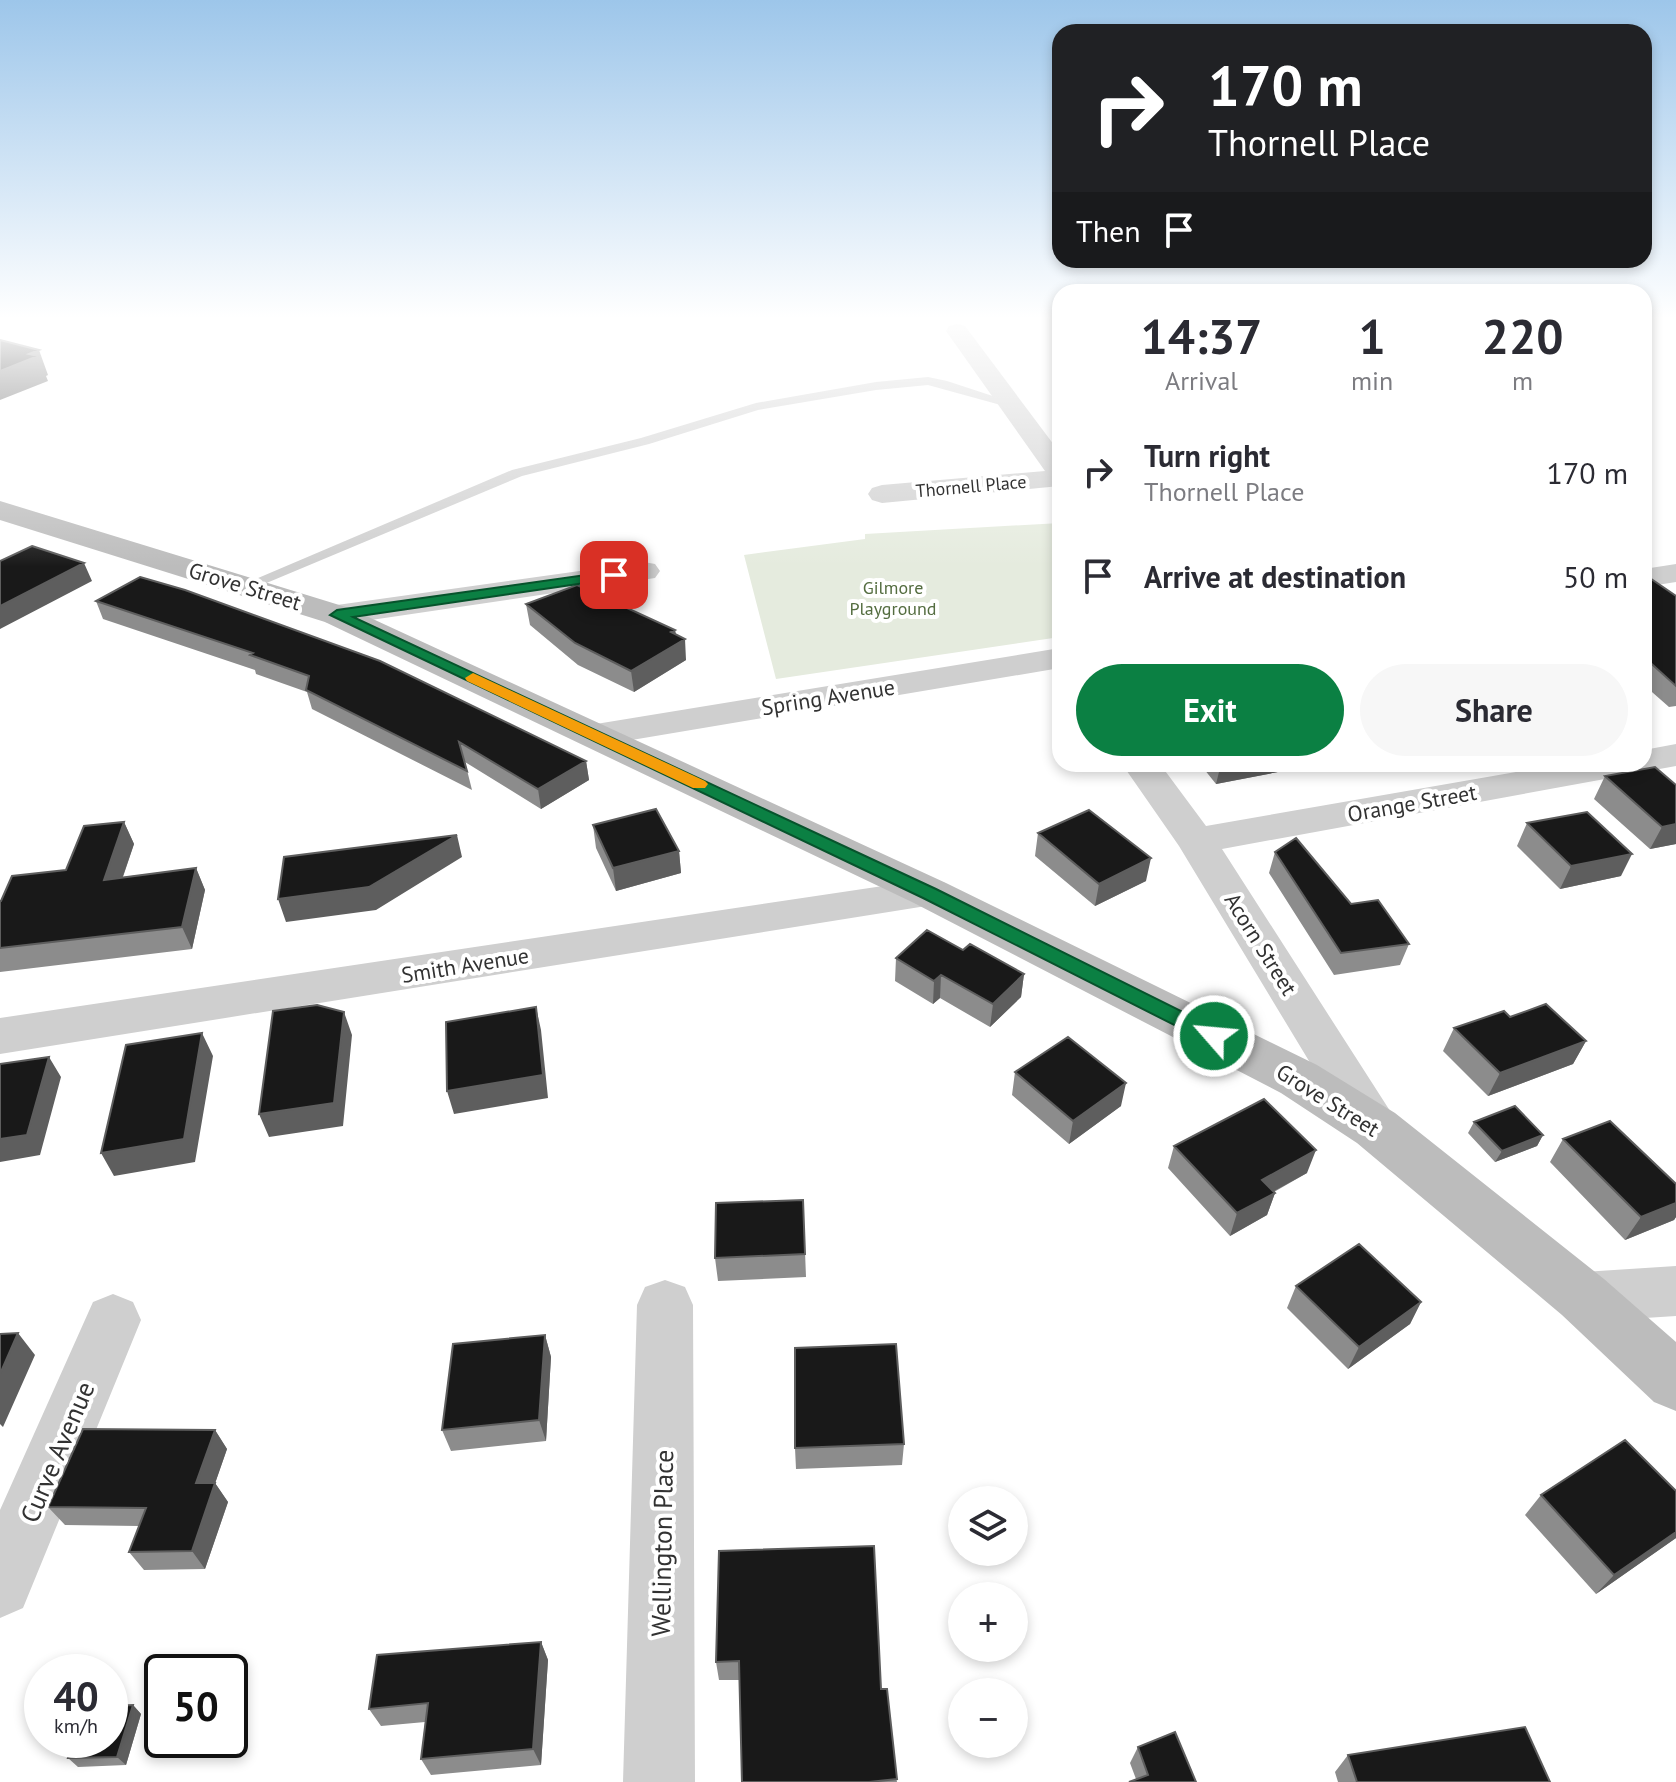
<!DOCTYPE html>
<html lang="en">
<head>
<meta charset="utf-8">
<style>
  :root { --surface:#fff; --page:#f7f7f7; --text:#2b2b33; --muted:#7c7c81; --accent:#0b8043 }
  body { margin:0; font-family:"PT Sans",sans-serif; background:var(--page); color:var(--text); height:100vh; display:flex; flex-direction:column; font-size:30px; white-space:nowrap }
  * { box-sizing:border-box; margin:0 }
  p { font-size:26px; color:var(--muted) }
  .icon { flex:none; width:44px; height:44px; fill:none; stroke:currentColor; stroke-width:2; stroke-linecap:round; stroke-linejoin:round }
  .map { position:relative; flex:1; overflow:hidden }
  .side { position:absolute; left:1052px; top:284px; width:600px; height:488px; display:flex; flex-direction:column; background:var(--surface); border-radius:24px; box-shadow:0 4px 12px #0003 }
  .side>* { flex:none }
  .top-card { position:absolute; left:1052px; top:24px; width:600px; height:244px; border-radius:24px; box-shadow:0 4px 12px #0003; background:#202124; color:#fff; overflow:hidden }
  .controls { position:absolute; left:948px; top:1486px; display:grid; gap:16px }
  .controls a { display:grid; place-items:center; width:80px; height:80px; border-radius:50%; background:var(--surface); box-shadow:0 4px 12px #0003; font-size:40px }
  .speed { position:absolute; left:24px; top:1654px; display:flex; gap:16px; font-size:40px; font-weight:700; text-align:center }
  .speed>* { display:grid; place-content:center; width:104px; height:104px; border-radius:50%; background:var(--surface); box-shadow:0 4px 12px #0003; line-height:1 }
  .speed small { font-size:20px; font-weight:400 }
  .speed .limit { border:4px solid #111; border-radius:12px; background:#fff; color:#111 }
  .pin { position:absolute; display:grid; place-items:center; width:68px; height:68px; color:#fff; margin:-34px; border-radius:16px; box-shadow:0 4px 12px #0006 }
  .me { position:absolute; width:88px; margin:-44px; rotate:297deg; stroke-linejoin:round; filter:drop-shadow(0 0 6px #0008) }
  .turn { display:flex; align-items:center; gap:28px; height:168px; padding:0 24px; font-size:36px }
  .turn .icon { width:104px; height:104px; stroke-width:2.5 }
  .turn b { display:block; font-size:56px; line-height:68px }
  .then { display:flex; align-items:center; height:76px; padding:0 24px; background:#0003; gap:16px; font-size:30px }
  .eta { display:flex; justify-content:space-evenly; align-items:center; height:136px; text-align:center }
  .eta b { font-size:48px; font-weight:700; line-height:56px }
  .action { display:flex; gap:16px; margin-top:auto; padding:16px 24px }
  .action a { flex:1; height:92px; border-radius:48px; background:var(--accent); color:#fff; font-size:32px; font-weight:700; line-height:92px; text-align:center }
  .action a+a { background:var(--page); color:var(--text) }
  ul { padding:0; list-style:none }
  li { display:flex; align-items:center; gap:24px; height:104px; padding:0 24px }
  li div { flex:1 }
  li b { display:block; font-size:30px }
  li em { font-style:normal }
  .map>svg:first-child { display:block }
</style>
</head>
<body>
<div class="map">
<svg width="1676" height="1782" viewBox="0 0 1676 1782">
  <rect width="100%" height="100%" fill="#fff"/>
  <path fill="#e5ebde" d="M1060,523V637L776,679L744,555L865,539V534Z"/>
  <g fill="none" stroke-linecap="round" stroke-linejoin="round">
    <path fill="#cfcfcf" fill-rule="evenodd" d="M928,377L947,381L1014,403L1008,407L928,385L876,390L758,410L649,444L522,476L252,589L247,591L239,586L512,470L641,438L756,403L876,382Z"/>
    <path fill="#cfcfcf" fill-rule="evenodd" d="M957,324L965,326L1060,453V486L882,503L872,500L868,494L872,488L882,485L1045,471L946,331L949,326Z
      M644,562L655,564L660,571L655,578L337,625L325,622L321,615L325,608L337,605Z
      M1676,564V582L1644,587V569Z
      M1060,648V668L596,746L583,743L578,735L583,727L596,724Z
      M1676,744V766L1222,849L1401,1128L1394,1142L1376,1148L1358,1142L1179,846L1122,764H1160L1206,826L1562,764H1644V750Z
      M930,879L945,883L951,893L945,903L0,1054V1018Z
      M1676,1266V1316L1583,1322L1563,1315L1555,1297L1563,1279L1583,1272Z
      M665,1280L685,1287L693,1305L695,1782H623L637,1305L645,1287Z
      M113,1294L133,1302L141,1320L23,1608L0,1618V1510L93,1302Z"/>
    <path fill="#bcbcbc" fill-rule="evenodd" d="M0,501L349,608L946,883L1317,1065L1395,1113L1604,1279L1676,1342V1411L1654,1402L1562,1315L1357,1143L1281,1093L914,903L325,622L0,520Z"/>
  </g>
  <path fill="#8c8c8c" d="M1644,574L1676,596V706L1669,707L1644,685Z
    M96,601L586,761L589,780L541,809L465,762L472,790L312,709L307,692L256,674L255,670L103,619Z
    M526,604L675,630L676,634L686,660L634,692L578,665L530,625Z
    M1200,764H1319L1216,784Z
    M1605,776L1676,785V844L1650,849L1594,799Z
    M124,822L134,844L123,877L196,868L205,890L192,949L0,972V901L66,870Z
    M1527,823L1621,876L1560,889L1517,846Z
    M593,825L679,851L681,873L616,891L596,848Z
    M1038,833L1146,881L1095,906L1035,856Z
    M1275,852L1409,944L1400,965L1334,975L1269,873Z
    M963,950L1024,974L1021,997L990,1027L940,998L933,1004L895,981L896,958Z
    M1510,1017L1586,1041L1573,1064L1488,1096L1443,1051L1454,1028Z
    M1015,1072L1121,1106L1069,1144L1012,1095Z
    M1474,1122L1543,1135L1537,1146L1495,1162L1468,1133Z
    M1563,1139L1676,1184V1217L1674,1220L1625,1240L1550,1162Z
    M1174,1146L1307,1173L1274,1192L1275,1193L1267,1215L1230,1236L1168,1168Z
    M803,1200L806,1277L718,1281L715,1258Z
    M1296,1286L1421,1302L1410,1324L1348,1369L1287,1308Z
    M545,1335L551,1357L546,1441L451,1451L442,1430Z
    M215,1430L227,1449L215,1483L228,1502L205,1569L144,1570L129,1552L139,1526L65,1525L48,1507Z
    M904,1444L902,1465L796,1469L795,1448Z
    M1676,1491V1538L1596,1594L1525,1515L1541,1495Z
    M719,1551L881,1689L897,1782H742L740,1680H719L716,1662Z
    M541,1642L548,1660L541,1765L431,1775L421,1759L425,1722L381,1726L369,1709Z
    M133,1705L141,1714L126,1765L78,1767L68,1758Z
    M1138,1747L1196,1782L1136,1779L1130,1763Z
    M1348,1755L1550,1782H1338L1335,1772Z"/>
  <path fill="#5e5e5e" d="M39,350L48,375L46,376L48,381L0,400V371L29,354Z
    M84,563L92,581L0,629V606Z
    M675,630L677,643L685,639L686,660L634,692L631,671L671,632Z
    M586,761L589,780L541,809L538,789Z
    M1221,764H1319L1216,784Z
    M124,822L134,844L114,902L104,880Z
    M1676,824V844L1650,849L1662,827Z
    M457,835L462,857L376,910L286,922L278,899Z
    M679,851L681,873L616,891L613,868Z
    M1632,854L1621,876L1560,889L1571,866Z
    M1151,858L1146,881L1095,906L1099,884Z
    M196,868L205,890L192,949L182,927Z
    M1024,974L1021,997L990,1027L993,1004Z
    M941,975L940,998L933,1004L934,981Z
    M536,1007L541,1030L548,1098L454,1114L447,1091Z
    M344,1012L352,1035L343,1126L269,1137L259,1114Z
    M202,1033L213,1056L195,1162L114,1176L101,1153Z
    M1586,1041L1573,1064L1488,1096L1500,1073Z
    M49,1057L61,1077L40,1155L0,1162V1139Z
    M1126,1083L1121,1106L1069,1144L1073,1121Z
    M1543,1135L1537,1146L1495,1162L1502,1151Z
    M1316,1150L1307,1173L1254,1202L1262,1180Z
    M1275,1193L1267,1215L1230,1236L1237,1213Z
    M1676,1203V1217L1674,1220L1625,1240L1641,1217Z
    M1421,1302L1410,1324L1348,1369L1359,1347Z
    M18,1333L35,1355L3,1427L0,1424V1374Z
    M545,1335L551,1357L546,1441L539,1420Z
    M215,1430L227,1449L209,1501L196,1483Z
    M215,1483L228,1502L205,1569L192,1551Z
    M1676,1532V1538L1596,1594L1614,1575Z
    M541,1642L548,1660L541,1765L533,1749Z
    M133,1705L141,1714L126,1765L117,1757Z"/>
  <path fill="#191919" stroke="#5e5e5e" stroke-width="2" d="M0,340L39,350L29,354L38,356L0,371Z
    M32,546L84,563L0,606V561Z
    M1644,574L1676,596V686L1644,657Z
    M140,577L185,590L380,661L586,761L538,789L459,742L467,771L306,690L309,676L250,655L253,653L96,601Z
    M577,585L675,630L671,632L685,639L631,671L575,643L526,604Z
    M1655,767L1676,785V824L1662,827L1605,776Z
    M656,809L679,851L613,868L593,825Z
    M1089,810L1151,858L1099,884L1038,833Z
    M1587,812L1632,854L1571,866L1527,823Z
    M124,822L104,880L196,868L182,927L0,948V901H1L12,876L66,870L84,826Z
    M457,835L369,887L278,899L284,857Z
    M1296,838L1351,904L1378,900L1409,944L1341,953L1275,852Z
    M927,930L963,950L970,944L1024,974L993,1004L941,975L934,981L896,958Z
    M1546,1004L1586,1041L1500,1073L1454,1028L1504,1011L1510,1017Z
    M317,1005L344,1012L334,1103L259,1114L273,1011Z
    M536,1007L543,1075L447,1091L446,1022Z
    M202,1033L184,1139L101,1153L126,1045Z
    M1068,1037L1126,1083L1073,1121L1015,1072Z
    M49,1057L27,1135L0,1139V1064Z
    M1264,1099L1316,1150L1262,1180L1275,1193L1237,1213L1174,1146Z
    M1515,1106L1543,1135L1502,1151L1474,1122Z
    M1610,1121L1676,1184V1203L1641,1217L1563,1139Z
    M803,1200L805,1254L715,1258L716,1203Z
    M1359,1244L1421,1302L1359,1347L1296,1286Z
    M18,1333L0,1374V1334Z
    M545,1335L539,1420L442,1430L453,1344Z
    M896,1344L904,1444L795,1448V1348Z
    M83,1429L215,1430L196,1483H215L192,1551L129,1552L146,1508L48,1507Z
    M1625,1440L1676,1491V1532L1614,1575L1541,1495Z
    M874,1546L881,1689H887L897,1779L869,1782H742L739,1661L716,1662L719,1551Z
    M541,1642L533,1749L421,1759L428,1703L369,1709L377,1655Z
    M133,1705L117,1757L68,1758L75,1740H110V1706Z
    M1525,1727L1550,1782H1357L1348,1755Z
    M1175,1732L1196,1782H1129L1148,1775L1138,1747Z"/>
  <linearGradient id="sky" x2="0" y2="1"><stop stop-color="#9dc6ea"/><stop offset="0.56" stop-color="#fff"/><stop offset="1" stop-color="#fff" stop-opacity="0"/></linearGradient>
  <rect width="1676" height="567" fill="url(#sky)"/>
  <path fill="#0b8043" stroke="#07532c" stroke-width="2" d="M614,571L621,575L619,578L353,617L936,889L1221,1031L1224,1036L1221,1041H1206L923,898L330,615L337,610Z"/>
  <path fill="#f59e0b" d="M473,673L705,781L708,784L705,788H693L467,681L465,678Z"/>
  <g text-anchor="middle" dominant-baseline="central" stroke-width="8" stroke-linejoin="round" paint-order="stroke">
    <g font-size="18" fill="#323232" stroke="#fff">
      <text transform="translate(971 486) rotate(-5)">Thornell Place</text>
    </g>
    <g font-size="18" fill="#546d40" stroke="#fff">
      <text x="893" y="587">Gilmore<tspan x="893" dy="21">Playground</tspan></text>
    </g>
    <g font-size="22" fill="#323232" stroke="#fff">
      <text transform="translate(245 586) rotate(17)">Grove Street</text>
      <text transform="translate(828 697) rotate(-9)">Spring Avenue</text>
      <text transform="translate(1412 803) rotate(-10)">Orange Street</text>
      <text transform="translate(1261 944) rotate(58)">Acorn Street</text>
      <text transform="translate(465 965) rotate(-9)">Smith Avenue</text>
      <text transform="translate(1328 1100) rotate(32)">Grove Street</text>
    </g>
    <g font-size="26" fill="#323232" stroke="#fff">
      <text transform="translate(57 1452) rotate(-67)">Curve Avenue</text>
      <text transform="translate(662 1543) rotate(-89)">Wellington Place</text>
    </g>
  </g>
</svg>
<div class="controls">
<a><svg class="icon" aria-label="layers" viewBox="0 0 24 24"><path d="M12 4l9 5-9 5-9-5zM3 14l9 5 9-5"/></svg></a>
<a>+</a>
<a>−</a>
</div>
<div class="speed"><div>40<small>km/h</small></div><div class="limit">50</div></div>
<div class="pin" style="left:614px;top:575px;background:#d93025"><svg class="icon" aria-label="arrive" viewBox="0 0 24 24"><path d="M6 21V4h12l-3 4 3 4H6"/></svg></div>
<svg class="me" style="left:1214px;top:1036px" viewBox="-20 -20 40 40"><circle r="17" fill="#0b8043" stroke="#fff" stroke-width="3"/><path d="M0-11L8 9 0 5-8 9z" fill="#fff"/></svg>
<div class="top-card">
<div class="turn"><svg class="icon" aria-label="right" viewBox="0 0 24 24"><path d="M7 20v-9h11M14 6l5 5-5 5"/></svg><div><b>170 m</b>Thornell Place</div></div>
<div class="then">Then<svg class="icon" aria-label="arrive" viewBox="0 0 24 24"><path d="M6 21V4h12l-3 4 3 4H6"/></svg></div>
</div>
<section class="side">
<div class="eta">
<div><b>14:37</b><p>Arrival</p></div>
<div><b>1</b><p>min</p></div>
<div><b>220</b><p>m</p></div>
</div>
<ul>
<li><svg class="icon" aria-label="right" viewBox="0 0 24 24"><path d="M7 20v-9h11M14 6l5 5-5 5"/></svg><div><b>Turn right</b><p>Thornell Place</p></div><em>170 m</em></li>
<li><svg class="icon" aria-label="arrive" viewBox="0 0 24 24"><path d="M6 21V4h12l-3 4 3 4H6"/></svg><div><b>Arrive at destination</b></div><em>50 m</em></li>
</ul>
<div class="action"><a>Exit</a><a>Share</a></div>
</section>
</div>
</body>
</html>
